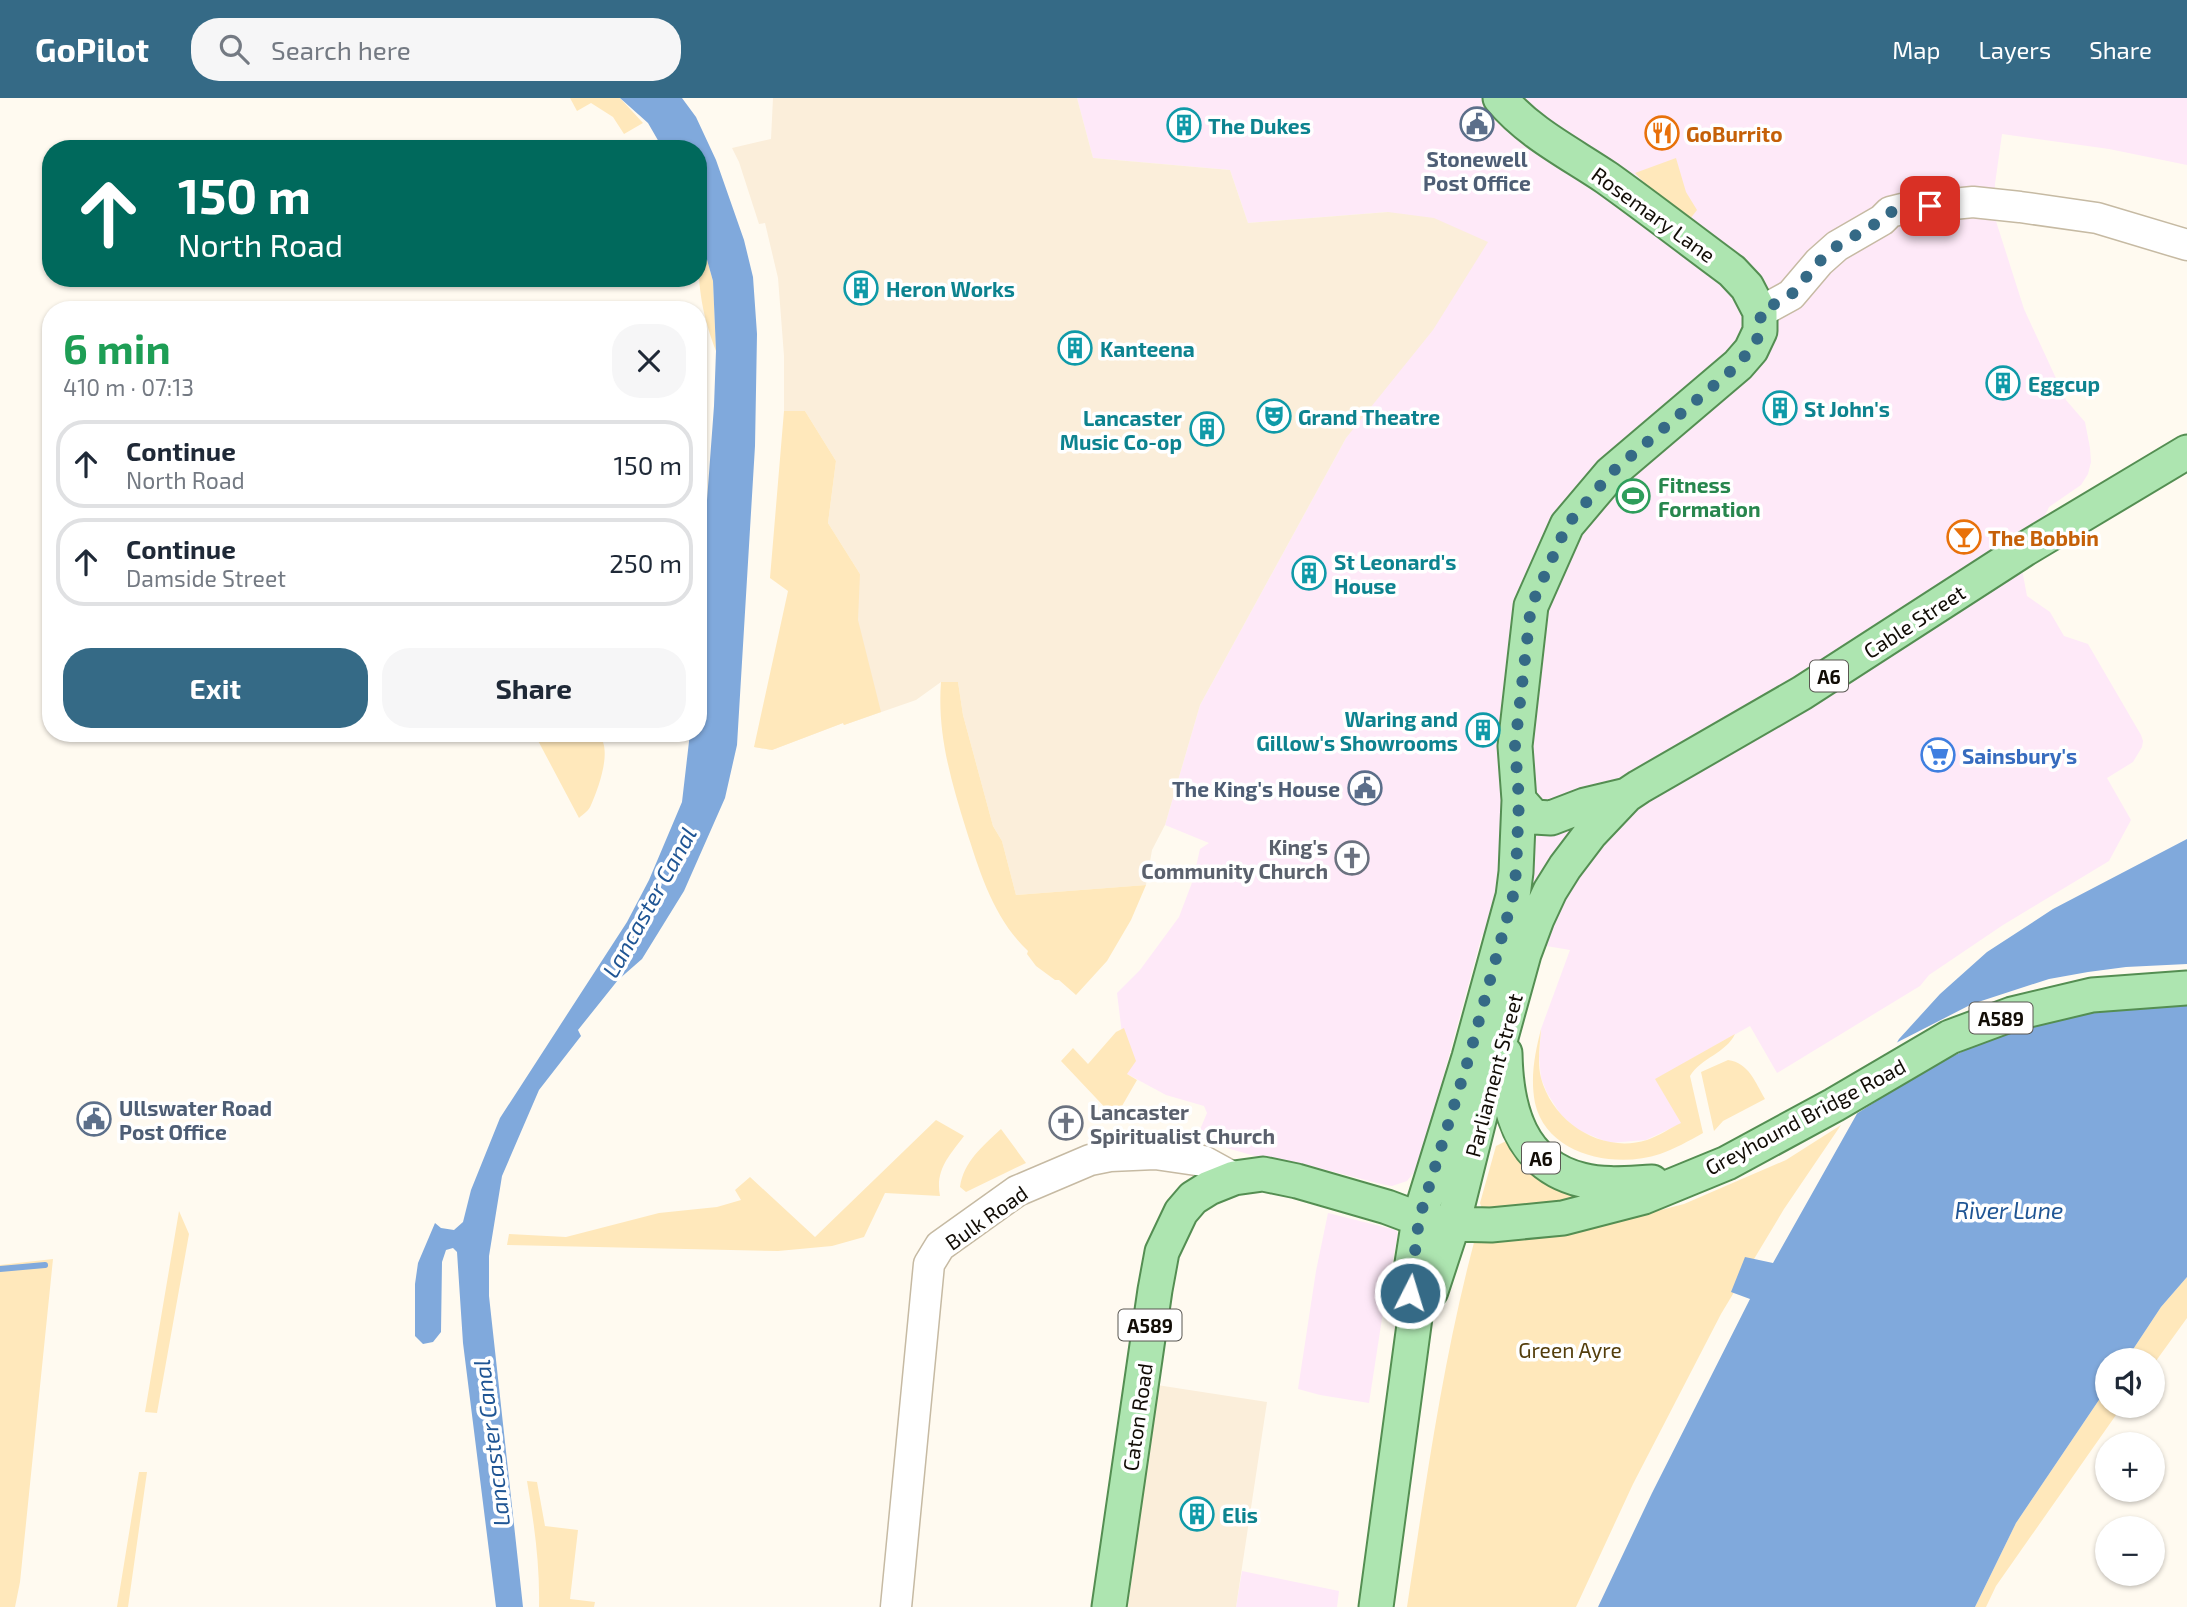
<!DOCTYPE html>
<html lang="en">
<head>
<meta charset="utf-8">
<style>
  :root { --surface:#fff; --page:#f6f6f7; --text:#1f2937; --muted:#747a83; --line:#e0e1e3; --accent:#356a86 }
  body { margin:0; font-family:"Exo 2",sans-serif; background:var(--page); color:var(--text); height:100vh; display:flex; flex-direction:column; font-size:26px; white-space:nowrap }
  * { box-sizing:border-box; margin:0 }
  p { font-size:23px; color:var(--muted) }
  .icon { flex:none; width:38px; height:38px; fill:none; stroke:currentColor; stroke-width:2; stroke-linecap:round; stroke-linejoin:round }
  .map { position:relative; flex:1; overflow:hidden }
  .sheet { position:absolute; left:42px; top:203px; width:665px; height:441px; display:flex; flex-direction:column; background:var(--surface); border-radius:28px; box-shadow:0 2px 5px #0004 }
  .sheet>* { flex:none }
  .banner { position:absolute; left:42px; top:42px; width:665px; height:147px; border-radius:28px; box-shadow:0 2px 5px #0004; background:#00695c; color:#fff; overflow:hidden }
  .controls { position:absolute; left:2095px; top:1250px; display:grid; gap:14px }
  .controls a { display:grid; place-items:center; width:70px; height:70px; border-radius:50%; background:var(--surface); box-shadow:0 2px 5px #0004; font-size:35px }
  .pin { position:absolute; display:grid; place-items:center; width:60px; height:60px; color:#fff; margin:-30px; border-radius:14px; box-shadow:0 4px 10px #0006 }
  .me { position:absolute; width:77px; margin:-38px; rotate:5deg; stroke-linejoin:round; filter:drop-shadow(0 0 5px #0008) }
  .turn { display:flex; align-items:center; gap:24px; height:147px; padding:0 21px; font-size:32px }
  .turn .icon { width:91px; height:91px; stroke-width:2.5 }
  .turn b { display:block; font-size:49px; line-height:60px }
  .round { display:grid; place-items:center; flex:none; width:74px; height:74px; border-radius:28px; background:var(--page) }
  .head { display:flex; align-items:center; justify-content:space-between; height:119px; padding:0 21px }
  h1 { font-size:42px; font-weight:700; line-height:52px; color:#1e9e55 }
  .primary-button { display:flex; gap:14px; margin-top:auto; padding:14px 21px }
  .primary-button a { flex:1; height:80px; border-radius:28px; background:var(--accent); color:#fff; font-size:28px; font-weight:700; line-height:80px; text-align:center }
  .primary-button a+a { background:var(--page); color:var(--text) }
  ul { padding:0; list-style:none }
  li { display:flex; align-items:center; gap:21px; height:88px; margin:0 14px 10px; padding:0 7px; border:4px solid var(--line); border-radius:28px }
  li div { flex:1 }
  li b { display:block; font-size:26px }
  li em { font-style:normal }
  header { display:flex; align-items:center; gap:42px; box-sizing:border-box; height:98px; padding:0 35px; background:var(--accent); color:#fff }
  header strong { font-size:33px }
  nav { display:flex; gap:38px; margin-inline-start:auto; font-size:24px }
  .search { width:490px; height:63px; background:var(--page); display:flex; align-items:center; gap:18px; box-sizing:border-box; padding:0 24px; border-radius:28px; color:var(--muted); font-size:26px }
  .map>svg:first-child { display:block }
</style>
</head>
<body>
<header>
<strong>GoPilot</strong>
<div class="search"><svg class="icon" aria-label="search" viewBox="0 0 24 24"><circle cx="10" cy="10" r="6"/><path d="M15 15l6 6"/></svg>Search here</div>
<nav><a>Map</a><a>Layers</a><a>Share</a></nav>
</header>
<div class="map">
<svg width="2187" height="1509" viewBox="0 0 2187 1509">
  <rect width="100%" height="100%" fill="#fffaf0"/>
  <path fill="#fee9f8" d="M1077,0H2187V67L2109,51L2002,36L1995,86V120L2024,211L2066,302L2085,324L2090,350L2091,364L2088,376L2081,387L2049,409L2037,434L2017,445L2027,498L2050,514L2064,538L2088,546L2141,637L2143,643L2142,649L2133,664L2107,680L2131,722L2109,763L2003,827L1929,877L1920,888L1777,975L1750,928L1656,981L1682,1025L1646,1042L1609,1045L1578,1032L1561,1017L1547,995L1541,980L1539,959L1541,931L1570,852L1482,837L1419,1068L1407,1083L1392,1088L1385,1087L1307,1067L1272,1063L1196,1041L1207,1015L1204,1008L1166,997L1127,976L1117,895L1140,872L1179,819L1193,782L1200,751L1209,745L1165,727L1200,607L1346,340L1357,324L1388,114L1248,125L1230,72L1093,60Z
    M1328,1115L1396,1132L1398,1136L1385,1201L1369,1305L1320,1297L1298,1291L1316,1173Z
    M1242,1473L1339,1493L1337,1509H1236Z"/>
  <path fill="#fbeeda" d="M773,0H1077L1093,60L1230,72L1248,125L1388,114L1434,120L1488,144L1433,232L1346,340L1200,607L1165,727L1152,752L1146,787L1016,797L1002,743L993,728L963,617L958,584H941L916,602L844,627L843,625L772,652L754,649L860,476L828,425L836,363L805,313H784V258L778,180L765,125L759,126L739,64L732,50L771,41Z
    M1157,1287L1267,1304L1236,1509H1128Z"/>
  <path fill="#ffe8bb" d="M570,0H620L643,25L624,36L613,19L591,5L577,13Z
    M1676,60L1686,94L1697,112L1690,121L1649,90L1635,75Z
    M698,130L713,183L716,253C698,206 698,179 698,130Z
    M784,313H805L836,363L828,425L860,476L858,522L881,614L844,627L843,625L772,652L754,649L788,493L770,480Z
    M941,584H958L963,617L993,728L1002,743L1016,797L1146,787L1131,822L1107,863L1076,897L1059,882H1055L1036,868L1027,856L1028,853C994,821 980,775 966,731C951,683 937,635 941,584Z
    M534,635L603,644C609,661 598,691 591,707C589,713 583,716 579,720Z
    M1124,930L1136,963L1127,976L1137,982L1122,1008L1113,1018L1061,963L1073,950L1088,966L1116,934Z
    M1541,931C1540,947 1537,964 1541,980C1553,1025 1602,1056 1647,1042C1659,1038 1670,1030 1681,1025L1655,981L1735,936C1726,955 1701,960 1690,978L1703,1035C1689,1043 1674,1051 1660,1056C1616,1071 1547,1058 1535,1005C1530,979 1535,955 1541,931Z
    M1728,962C1749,965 1755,984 1765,1001L1723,1023L1714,1033L1701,974Z
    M936,1022L964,1038C949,1058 935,1072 940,1098L885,1095L864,1139L832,1148L778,1153L507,1147L509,1136L566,1139L659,1115L717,1109L741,1102L735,1092L750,1079L815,1139Z
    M1841,1027L1784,1111L1721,1216L1633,1386L1576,1509H1407C1426,1384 1443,1259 1476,1137L1630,1120L1684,1106L1786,1062Z
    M1001,1031L1026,1065L966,1094L960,1089C964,1063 982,1049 1001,1031Z
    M1508,1042L1574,1094L1580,1101L1484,1116L1480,1105L1496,1048Z
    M179,1113L189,1136L157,1315L145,1314Z
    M53,1161L20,1484L15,1509H0V1167Z
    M2187,1179V1220L2153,1267L2152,1262H2126L2161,1209Z
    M2107,1290V1307H2123L1996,1488L1986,1509H1975L2016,1425Z
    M139,1374H147L128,1509H117Z
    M527,1383L537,1384L545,1428L578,1432L570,1501L595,1504L594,1509H539C540,1466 534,1425 527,1383Z"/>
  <path fill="#80a9dc" d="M620,0H682L696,19L716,62L744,142L753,179L757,236L755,348L737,647L725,700L684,793L642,861L618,882L578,932L581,938L539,992L502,1078L489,1158V1198L523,1509H496L463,1245L457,1154L453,1150L446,1152L442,1164L441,1234L433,1244L423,1246L415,1238V1186L418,1165L435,1125L441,1130L454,1132L463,1124L471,1092L500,1020L627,824L649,782L682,704L690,635H698V524L714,308L716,253L713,183L698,130V51H663L648,25Z
    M2187,741V1179L2161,1209L2126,1262H2107V1290L2016,1425L1975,1509H1598L1652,1395L1750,1201L1731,1194L1745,1159L1773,1165L1899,941L1940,896L1987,854L2053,811Z"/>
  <path fill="#fffaf0" d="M2187,866V905L2081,914L2022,929L1989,941L1930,969L1853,1018L1892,947L1972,906L2049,881L2088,874L2126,869Z"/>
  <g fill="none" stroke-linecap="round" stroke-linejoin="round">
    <path stroke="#80a9dc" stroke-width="6" d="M0,1171L45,1167"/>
    <defs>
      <path id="secondary" d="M1760,214L1791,197L1819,164L1837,148L1882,122L1890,114L1902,111L1973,104L2020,109L2097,120L2187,147
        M896,1509L929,1166L940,1148L1017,1093L1090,1062L1110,1058L1155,1056L1203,1063L1234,1080"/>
      <path id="primary" d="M1519,702L1534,719L1551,720L1585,707L1627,697
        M1505,955C1506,1011 1520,1067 1582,1082C1605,1088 1629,1085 1652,1084
        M1417,1210L1410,1195V1178L1419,1121L1469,959L1513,798L1516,774L1519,702L1515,648L1531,508L1567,427L1611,375L1738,267L1751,252L1760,233V214L1747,189L1732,173C1690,142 1649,110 1607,80C1570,55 1529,35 1500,0
        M1109,1509L1155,1192L1162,1154L1181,1114L1193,1100L1209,1090L1234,1080L1263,1076L1297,1083L1387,1109L1419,1121L1453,1126L1491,1127L1563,1120L1644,1099L1727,1065L1834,1007L1950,939L2012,916L2092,897L2187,890
        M1376,1509L1416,1212L1431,1193L1453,1126L1487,990L1524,856L1537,821L1550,793L1565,769L1590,736L1627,697L1639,689L1802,595L2025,451L2187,354"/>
    </defs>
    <use href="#secondary" stroke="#c6baa3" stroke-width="33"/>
    <use href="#primary" stroke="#548e52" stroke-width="37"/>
    <use href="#secondary" stroke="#fff" stroke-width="30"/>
    <use href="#primary" stroke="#ade5b0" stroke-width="33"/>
  </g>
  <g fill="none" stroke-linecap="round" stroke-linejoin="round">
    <path stroke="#356a86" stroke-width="12" stroke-dasharray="0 21.6" d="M1410,1195L1419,1121L1469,959L1513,798L1516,774L1519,702L1515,648L1531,508L1567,427L1611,375L1738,267L1757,242L1761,223L1760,214L1791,197L1819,164L1837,148L1882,122L1891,114L1930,108"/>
  </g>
  <defs>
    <symbol id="civic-ring" viewBox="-11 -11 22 22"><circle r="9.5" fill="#fff" stroke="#5c6f8a" stroke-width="1.5"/><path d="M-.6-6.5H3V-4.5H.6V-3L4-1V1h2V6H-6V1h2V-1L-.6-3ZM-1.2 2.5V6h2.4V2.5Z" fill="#5c6f8a"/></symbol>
    <symbol id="building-ring" viewBox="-11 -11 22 22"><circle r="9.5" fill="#fff" stroke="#0f9aa8" stroke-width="1.5"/><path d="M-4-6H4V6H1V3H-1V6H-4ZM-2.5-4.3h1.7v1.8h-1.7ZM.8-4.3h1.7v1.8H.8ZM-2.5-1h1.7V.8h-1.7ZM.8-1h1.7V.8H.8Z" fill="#0f9aa8"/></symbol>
    <symbol id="restaurant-ring" viewBox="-11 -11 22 22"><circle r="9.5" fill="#fff" stroke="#e8710a" stroke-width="1.5"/><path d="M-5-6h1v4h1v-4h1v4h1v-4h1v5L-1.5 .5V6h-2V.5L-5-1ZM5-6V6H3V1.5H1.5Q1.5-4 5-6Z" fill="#e8710a"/></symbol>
    <symbol id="theatre-ring" viewBox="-11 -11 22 22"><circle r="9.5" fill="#fff" stroke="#0f9aa8" stroke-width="1.5"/><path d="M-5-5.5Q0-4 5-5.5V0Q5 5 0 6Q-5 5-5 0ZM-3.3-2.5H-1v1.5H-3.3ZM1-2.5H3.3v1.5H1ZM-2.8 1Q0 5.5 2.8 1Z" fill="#0f9aa8"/></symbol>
    <symbol id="stadium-ring" viewBox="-11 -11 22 22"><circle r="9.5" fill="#fff" stroke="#2e9e5b" stroke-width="1.5"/><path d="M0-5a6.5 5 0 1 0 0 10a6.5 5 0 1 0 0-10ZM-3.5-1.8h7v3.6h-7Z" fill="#2e9e5b"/></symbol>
    <symbol id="bar-ring" viewBox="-11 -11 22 22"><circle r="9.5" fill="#fff" stroke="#e8710a" stroke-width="1.5"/><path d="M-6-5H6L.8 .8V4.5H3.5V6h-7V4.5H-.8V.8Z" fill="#e8710a"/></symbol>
    <symbol id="supermarket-ring" viewBox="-11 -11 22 22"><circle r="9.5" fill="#fff" stroke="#3f7fe0" stroke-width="1.5"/><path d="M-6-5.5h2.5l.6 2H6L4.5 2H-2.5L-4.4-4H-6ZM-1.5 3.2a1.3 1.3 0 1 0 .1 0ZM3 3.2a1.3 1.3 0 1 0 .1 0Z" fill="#3f7fe0"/></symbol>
    <symbol id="church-ring" viewBox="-11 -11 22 22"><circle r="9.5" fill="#fff" stroke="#6b7280" stroke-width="1.5"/><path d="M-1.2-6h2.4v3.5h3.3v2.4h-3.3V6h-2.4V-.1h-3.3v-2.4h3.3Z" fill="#6b7280"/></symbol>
  </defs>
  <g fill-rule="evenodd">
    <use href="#civic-ring" x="1458" y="7" width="38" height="38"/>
    <use href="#building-ring" x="1165" y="8" width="38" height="38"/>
    <use href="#restaurant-ring" x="1643" y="16" width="38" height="38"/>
    <use href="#building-ring" x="842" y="171" width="38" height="38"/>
    <use href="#building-ring" x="1056" y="231" width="38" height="38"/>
    <use href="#building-ring" x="1984" y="266" width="38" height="38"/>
    <use href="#building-ring" x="1761" y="291" width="38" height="38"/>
    <use href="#theatre-ring" x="1255" y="299" width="38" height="38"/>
    <use href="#building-ring" x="1188" y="312" width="38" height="38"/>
    <use href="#stadium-ring" x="1614" y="379" width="38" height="38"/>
    <use href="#bar-ring" x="1945" y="420" width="38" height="38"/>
    <use href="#building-ring" x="1290" y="456" width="38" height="38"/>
    <use href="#building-ring" x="1464" y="613" width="38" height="38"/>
    <use href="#supermarket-ring" x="1919" y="638" width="38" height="38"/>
    <use href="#civic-ring" x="1346" y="671" width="38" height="38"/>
    <use href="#church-ring" x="1333" y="741" width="38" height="38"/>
    <use href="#civic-ring" x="75" y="1002" width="38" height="38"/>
    <use href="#church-ring" x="1047" y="1006" width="38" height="38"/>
    <use href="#building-ring" x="1178" y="1397" width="38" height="38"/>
  </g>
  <g text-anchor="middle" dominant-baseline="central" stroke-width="7" stroke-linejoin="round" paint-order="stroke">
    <g fill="#fff" stroke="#595651" stroke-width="2">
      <rect x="1810" y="562.5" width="38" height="31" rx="5"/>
      <rect x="1969.5" y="904.5" width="63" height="31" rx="5"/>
      <rect x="1522" y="1044.5" width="38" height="31" rx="5"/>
      <rect x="1118.5" y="1211.5" width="63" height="31" rx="5"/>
    </g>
    <g font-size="19" font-weight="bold" fill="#120d06">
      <text x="1829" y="578">A6</text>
      <text x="2001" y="920">A589</text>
      <text x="1541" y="1060">A6</text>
      <text x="1150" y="1227">A589</text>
    </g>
    <g font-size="21" font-weight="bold" fill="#0d838f" stroke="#fff" text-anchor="start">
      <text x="1208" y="27">The Dukes</text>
      <text x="886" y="190">Heron Works</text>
      <text x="1100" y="250">Kanteena</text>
      <text x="2028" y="285">Eggcup</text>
      <text x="1804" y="310">St John's</text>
      <text x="1298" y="318">Grand Theatre</text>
      <text x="1182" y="319" text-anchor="end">Lancaster<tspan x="1182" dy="24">Music Co-op</tspan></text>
      <text x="1334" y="463">St Leonard's<tspan x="1334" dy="24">House</tspan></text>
      <text x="1458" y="620" text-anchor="end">Waring and<tspan x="1458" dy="24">Gillow's Showrooms</tspan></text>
      <text x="1222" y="1416">Elis</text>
    </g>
    <g font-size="21" font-weight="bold" fill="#c56008" stroke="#fff" text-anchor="start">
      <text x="1686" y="35">GoBurrito</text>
      <text x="1988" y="439">The Bobbin</text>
    </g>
    <g font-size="21" font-weight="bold" fill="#4e5e75" stroke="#fff">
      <text x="1477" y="60">Stonewell<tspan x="1477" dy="24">Post Office</tspan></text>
      <text x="1340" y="690" text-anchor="end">The King's House</text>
      <text x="119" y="1009" text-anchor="start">Ullswater Road<tspan x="119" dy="24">Post Office</tspan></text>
    </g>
    <g font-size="21" fill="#120d06" stroke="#fff">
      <text transform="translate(1654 116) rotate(36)">Rosemary Lane</text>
      <text transform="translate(1914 523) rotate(-33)">Cable Street</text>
      <text transform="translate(1493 977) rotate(-75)">Parliament Street</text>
      <text transform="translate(1805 1018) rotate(-28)">Greyhound Bridge Road</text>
      <text transform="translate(986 1119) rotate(-35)">Bulk Road</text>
      <text transform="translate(1137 1319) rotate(-82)">Caton Road</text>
    </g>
    <g font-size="21" font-weight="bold" fill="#27864d" stroke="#fff" text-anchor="start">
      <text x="1658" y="386">Fitness<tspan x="1658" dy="24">Formation</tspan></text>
    </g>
    <g font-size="21" font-weight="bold" fill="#366cbe" stroke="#fff" text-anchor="start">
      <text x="1962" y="657">Sainsbury's</text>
    </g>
    <g font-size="21" font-weight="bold" fill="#5b616d" stroke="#fff" text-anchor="end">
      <text x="1328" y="748">King's<tspan x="1328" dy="24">Community Church</tspan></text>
      <text x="1090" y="1013" text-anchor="start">Lancaster<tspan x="1090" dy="24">Spiritualist Church</tspan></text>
    </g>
    <g font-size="21" fill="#543e0c" stroke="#fff">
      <text x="1570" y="1251">Green Ayre</text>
    </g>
    <g font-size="23" font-style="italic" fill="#1f5594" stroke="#fff">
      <text transform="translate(649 804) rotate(-61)">Lancaster Canal</text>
      <text x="2009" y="1112">River Lune</text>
      <text transform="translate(491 1345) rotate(-97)">Lancaster Canal</text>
    </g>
  </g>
</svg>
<div class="controls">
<a><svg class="icon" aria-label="sound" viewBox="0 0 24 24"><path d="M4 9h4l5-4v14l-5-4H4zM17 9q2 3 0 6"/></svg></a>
<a>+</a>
<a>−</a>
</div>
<div class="pin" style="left:1930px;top:108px;background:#d93025"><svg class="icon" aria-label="arrive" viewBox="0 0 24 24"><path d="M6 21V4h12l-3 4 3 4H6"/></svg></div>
<svg class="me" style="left:1410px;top:1195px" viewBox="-20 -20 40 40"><circle r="17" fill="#356a86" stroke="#fff" stroke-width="3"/><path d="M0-11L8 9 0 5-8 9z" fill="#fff"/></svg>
<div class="banner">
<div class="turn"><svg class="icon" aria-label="ahead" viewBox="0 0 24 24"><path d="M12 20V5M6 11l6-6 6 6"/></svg><div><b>150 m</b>North Road</div></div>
</div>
<section class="sheet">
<div class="head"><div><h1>6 min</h1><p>410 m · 07:13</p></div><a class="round"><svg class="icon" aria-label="close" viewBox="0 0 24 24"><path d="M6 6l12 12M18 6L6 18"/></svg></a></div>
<ul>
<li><svg class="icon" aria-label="ahead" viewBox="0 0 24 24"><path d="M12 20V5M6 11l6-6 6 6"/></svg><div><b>Continue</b><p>North Road</p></div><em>150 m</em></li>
<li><svg class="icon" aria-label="ahead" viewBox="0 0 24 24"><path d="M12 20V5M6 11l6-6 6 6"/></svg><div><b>Continue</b><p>Damside Street</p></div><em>250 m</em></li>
</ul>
<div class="primary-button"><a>Exit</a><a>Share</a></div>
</section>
</div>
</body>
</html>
